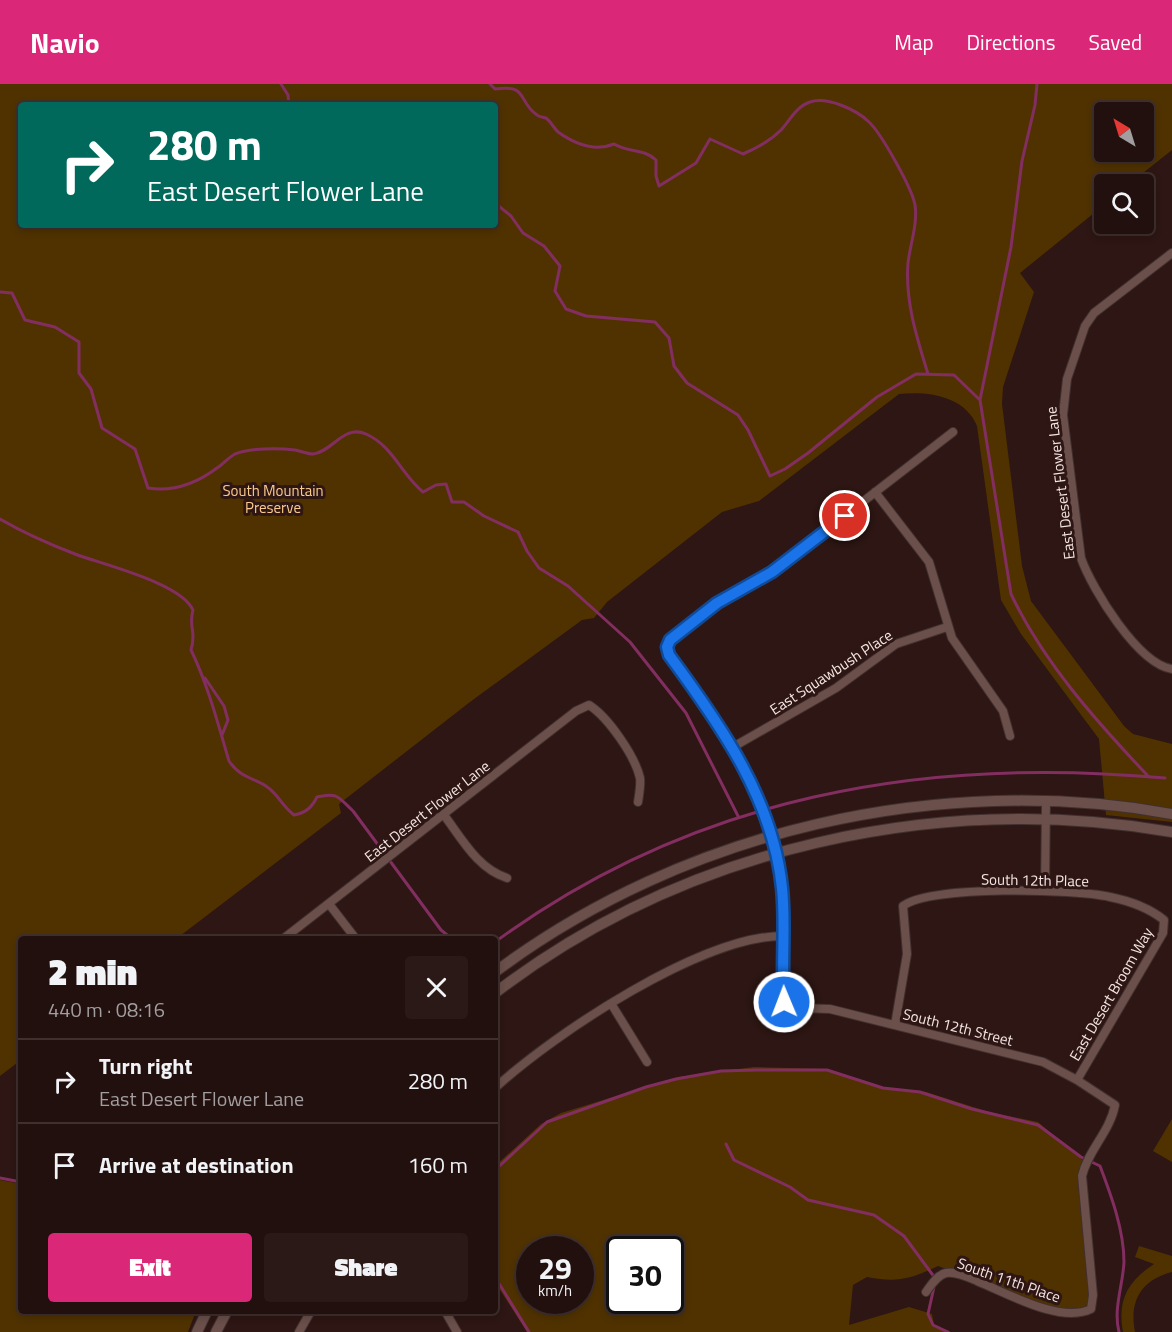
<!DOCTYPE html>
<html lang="en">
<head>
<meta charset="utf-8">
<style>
  :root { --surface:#22100e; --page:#2a1917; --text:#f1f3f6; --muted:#a29d9e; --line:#3f302e; --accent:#db2777 }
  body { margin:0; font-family:"Titillium Web",sans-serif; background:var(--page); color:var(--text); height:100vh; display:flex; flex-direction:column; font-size:22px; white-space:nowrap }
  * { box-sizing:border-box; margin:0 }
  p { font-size:20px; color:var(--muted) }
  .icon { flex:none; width:33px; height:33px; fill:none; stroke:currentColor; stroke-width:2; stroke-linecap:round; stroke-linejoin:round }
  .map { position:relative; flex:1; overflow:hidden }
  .details { position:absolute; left:18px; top:852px; width:480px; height:378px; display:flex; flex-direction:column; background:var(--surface); border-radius:6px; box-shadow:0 3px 9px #0003,0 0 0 2px var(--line) }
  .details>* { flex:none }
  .hud { position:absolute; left:18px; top:18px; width:480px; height:126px; border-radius:6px; box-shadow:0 3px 9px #0003,0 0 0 2px var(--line); background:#00695c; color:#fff; overflow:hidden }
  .needle { width:39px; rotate:322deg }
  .tools { position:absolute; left:1094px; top:18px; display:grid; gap:12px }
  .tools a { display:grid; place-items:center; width:60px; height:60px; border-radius:6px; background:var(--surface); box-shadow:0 3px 9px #0003,0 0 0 2px var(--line); font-size:30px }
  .speed { position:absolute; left:516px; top:1152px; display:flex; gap:12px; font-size:30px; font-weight:700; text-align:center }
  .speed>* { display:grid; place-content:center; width:78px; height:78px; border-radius:50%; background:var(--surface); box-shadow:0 3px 9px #0003,0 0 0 2px var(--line); line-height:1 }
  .speed small { font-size:15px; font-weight:400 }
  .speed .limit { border:3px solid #111; border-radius:9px; background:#fff; color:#111 }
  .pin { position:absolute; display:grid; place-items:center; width:51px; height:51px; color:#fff; margin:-26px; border:3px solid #fff; border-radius:50%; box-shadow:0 2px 6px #0007 }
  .me { position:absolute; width:66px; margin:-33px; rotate:359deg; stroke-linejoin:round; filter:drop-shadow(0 0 4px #0008) }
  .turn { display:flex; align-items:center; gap:21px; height:126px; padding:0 30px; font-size:27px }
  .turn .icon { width:78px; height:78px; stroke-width:2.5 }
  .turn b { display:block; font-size:42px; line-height:51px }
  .round { display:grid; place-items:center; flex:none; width:63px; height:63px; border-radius:6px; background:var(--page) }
  .summary { display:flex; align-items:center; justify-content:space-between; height:102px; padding:0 30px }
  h1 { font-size:36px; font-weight:800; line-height:45px }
  .primary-button { display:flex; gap:12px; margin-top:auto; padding:12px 30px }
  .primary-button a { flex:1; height:69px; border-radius:6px; background:var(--accent); color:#fff; font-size:24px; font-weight:800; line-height:69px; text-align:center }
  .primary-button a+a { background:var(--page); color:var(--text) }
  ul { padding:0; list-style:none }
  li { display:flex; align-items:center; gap:18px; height:84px; padding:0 30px; border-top:2px solid var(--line) }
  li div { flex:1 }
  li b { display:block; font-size:22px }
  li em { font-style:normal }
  header { display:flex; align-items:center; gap:36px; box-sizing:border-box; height:84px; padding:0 30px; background:var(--accent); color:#fff }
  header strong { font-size:28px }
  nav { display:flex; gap:33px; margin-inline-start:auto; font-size:21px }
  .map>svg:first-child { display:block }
</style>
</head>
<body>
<header>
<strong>Navio</strong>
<nav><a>Map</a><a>Directions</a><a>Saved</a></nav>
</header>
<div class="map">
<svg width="1172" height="1248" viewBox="0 0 1172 1248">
  <rect width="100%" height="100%" fill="#2d1613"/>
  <path fill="#503201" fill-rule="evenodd" d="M0,0H1172V66L1129,100H1104V121L1020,189L1034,208L1003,303L1002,320L1022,482L1031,517L1124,642L1133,650L1172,660V738L1106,731L1099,655L1021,550L1001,516L977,342C965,312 928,307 899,310L759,417L722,428L607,518L594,534L582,536L470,618L339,720L341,729L176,855H21V976L0,992ZM21,21H495V141H21ZM1104,28H1143V68H1104Z
    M754,983L825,985L890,1005L926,1008L989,1028L1038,1038L1085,1078L1091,1225L1065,1229L938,1182C910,1195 898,1199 867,1193L853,1201L849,1241L909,1223L932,1230L934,1241L951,1248H527L495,1198V1082L541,1040L561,1029L678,993ZM530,1166H580V1216H530ZM620,1166H670V1216H620Z
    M1172,1035V1078L1153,1067Z
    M0,1096L21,1100V1227L163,1229L196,1227L188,1248H0Z
    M1139,1162L1172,1172V1188C1141,1196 1129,1217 1135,1248H1123C1117,1216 1128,1197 1154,1180L1135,1173Z"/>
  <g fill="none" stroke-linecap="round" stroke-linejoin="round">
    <path stroke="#832e60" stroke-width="3" d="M281,0L288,11L289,21
      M490,0L495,5C529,0 517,17 537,31C539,33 543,33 546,34C551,38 554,44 558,48C575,60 595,68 614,60C629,69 643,64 656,76V92L659,102L696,79L710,55L743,70C757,64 770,57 781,46C790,36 797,22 810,18C827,12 857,26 869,38C881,49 912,104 915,121C918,139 910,161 908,179C905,218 917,254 928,290
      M1037,0L1035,21L1022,77L1011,163L980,316L1011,510C1043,578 1097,638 1148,692
      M495,119L511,132L523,149L544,162L560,182L555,207L566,225L586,232L655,238L669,254L674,282L687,299L738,331L748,346L770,392L785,385L808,369L877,313L916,290L954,291L980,316
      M0,208L12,209L25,236L55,243L79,258V289L91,305L102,344L135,365L148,404C173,408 197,399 217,384C223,380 229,373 235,370C251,364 278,364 295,366C300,367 307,370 313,370C332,368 344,340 366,350C393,362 401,390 423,408L436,401L446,400L452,418H464L484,432L518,448L527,467L539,484L568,502L630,558L686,629L738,732
      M0,435C24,449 49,460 75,470C104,481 181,499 193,526C188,544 197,546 191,566C208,601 218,640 229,677C243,698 261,693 275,710C282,718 285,724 294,731C306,729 312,723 317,713C338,708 338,713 353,727L441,846L452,855
      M205,594L224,622L228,636L222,651
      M495,858C694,712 923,672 1165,694
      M726,1060L734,1076L790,1103L808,1116L874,1131L904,1152L935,1194
      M495,1086L547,1038L646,1003L676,995L721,987L757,986H827L883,1004L920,1008L972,1025L1038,1041L1081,1073L1100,1082C1111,1111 1124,1146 1124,1178C1123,1201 1113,1225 1119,1248
      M0,1094L21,1098
      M495,1193L529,1248
      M934,1203L928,1230L933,1241L948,1248"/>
    <defs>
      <path id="minor" d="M1172,169L1094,229L1085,242L1067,295L1063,331L1081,474C1092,505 1138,580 1172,585
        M875,408L929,478L952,554L1003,627L1010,652
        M733,663L836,604L896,560L947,543
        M444,731C462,755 478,785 507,794
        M1045,807L1046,716
        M329,820L356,855
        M283,855L576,627L589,621C608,633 635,672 640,694C641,701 639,711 638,718
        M612,921L647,978
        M895,941L907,870L903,822C930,801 1074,805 1110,813C1130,817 1149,824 1164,836L1163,849L1077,996
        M495,1004C555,949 703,851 784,852
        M926,1208C931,1201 937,1191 946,1189C956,1187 968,1193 977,1197C1007,1209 1060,1240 1091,1225L1093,1211L1082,1092C1088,1066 1110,1048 1115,1021L1077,996L1043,978L830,925L799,924L784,918C781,880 786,842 782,804C774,715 720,640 669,571L667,563L670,557L717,519L772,488L953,348
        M445,1227L457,1248
        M299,1248L311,1227"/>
      <path id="tertiary" d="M495,888C685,746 939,688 1172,730
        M495,909C686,763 937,708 1172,748
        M197,1248L207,1227
        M216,1248L227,1227"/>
    </defs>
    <use href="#minor" stroke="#41302f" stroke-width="10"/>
    <use href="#tertiary" stroke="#41302f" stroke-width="12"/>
    <use href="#minor" stroke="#6a4f4a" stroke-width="8"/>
    <use href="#tertiary" stroke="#6a4f4a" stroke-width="10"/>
  </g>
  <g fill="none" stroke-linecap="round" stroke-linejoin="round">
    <defs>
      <path id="route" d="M784,918C781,880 786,842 782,804C773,715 720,640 669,571L667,563L670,556L717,519L772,488L845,432"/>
    </defs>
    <use href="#route" stroke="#114b97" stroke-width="15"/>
    <use href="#route" stroke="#1a73e8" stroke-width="10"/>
  </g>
  <g text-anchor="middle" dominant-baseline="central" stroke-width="6" stroke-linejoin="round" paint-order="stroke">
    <g font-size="15" fill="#f6e6e3" stroke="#2d1613">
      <text transform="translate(1060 399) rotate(-97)">East Desert Flower Lane</text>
      <text transform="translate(831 588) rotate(-33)">East Squawbush Place</text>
      <text transform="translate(427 727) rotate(-38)">East Desert Flower Lane</text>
      <text transform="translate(1035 796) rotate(1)">South 12th Place</text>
      <text transform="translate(1111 910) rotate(-60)">East Desert Broom Way</text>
      <text transform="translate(958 943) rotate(14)">South 12th Street</text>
      <text transform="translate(1009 1196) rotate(19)">South 11th Place</text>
    </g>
    <g font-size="15" fill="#fbca8d" stroke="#2d1613">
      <text x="273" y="406">South Mountain<tspan x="273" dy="17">Preserve</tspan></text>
    </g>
  </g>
</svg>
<div class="tools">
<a><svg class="needle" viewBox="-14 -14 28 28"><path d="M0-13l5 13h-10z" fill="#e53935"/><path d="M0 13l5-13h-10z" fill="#a29d9e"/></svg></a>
<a><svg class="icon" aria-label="search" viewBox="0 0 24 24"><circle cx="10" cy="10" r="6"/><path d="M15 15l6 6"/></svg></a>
</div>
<div class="speed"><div>29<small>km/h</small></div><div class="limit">30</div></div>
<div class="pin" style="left:845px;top:432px;background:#d93025"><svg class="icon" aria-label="arrive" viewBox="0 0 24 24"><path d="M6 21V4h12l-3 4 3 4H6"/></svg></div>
<svg class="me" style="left:784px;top:918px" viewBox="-20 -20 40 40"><circle r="17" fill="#1a73e8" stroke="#fff" stroke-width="3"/><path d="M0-11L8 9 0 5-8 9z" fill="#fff"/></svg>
<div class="hud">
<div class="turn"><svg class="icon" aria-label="right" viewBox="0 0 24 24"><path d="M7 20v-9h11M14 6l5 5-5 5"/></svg><div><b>280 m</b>East Desert Flower Lane</div></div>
</div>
<section class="details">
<div class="summary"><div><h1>2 min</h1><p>440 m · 08:16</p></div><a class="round"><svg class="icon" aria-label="close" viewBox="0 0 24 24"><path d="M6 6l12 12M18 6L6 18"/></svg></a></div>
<ul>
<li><svg class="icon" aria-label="right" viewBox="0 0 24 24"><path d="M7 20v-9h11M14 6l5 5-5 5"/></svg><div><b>Turn right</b><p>East Desert Flower Lane</p></div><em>280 m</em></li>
<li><svg class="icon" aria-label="arrive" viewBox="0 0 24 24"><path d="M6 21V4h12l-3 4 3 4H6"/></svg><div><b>Arrive at destination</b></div><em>160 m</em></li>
</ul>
<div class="primary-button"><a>Exit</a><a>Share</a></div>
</section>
</div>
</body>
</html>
